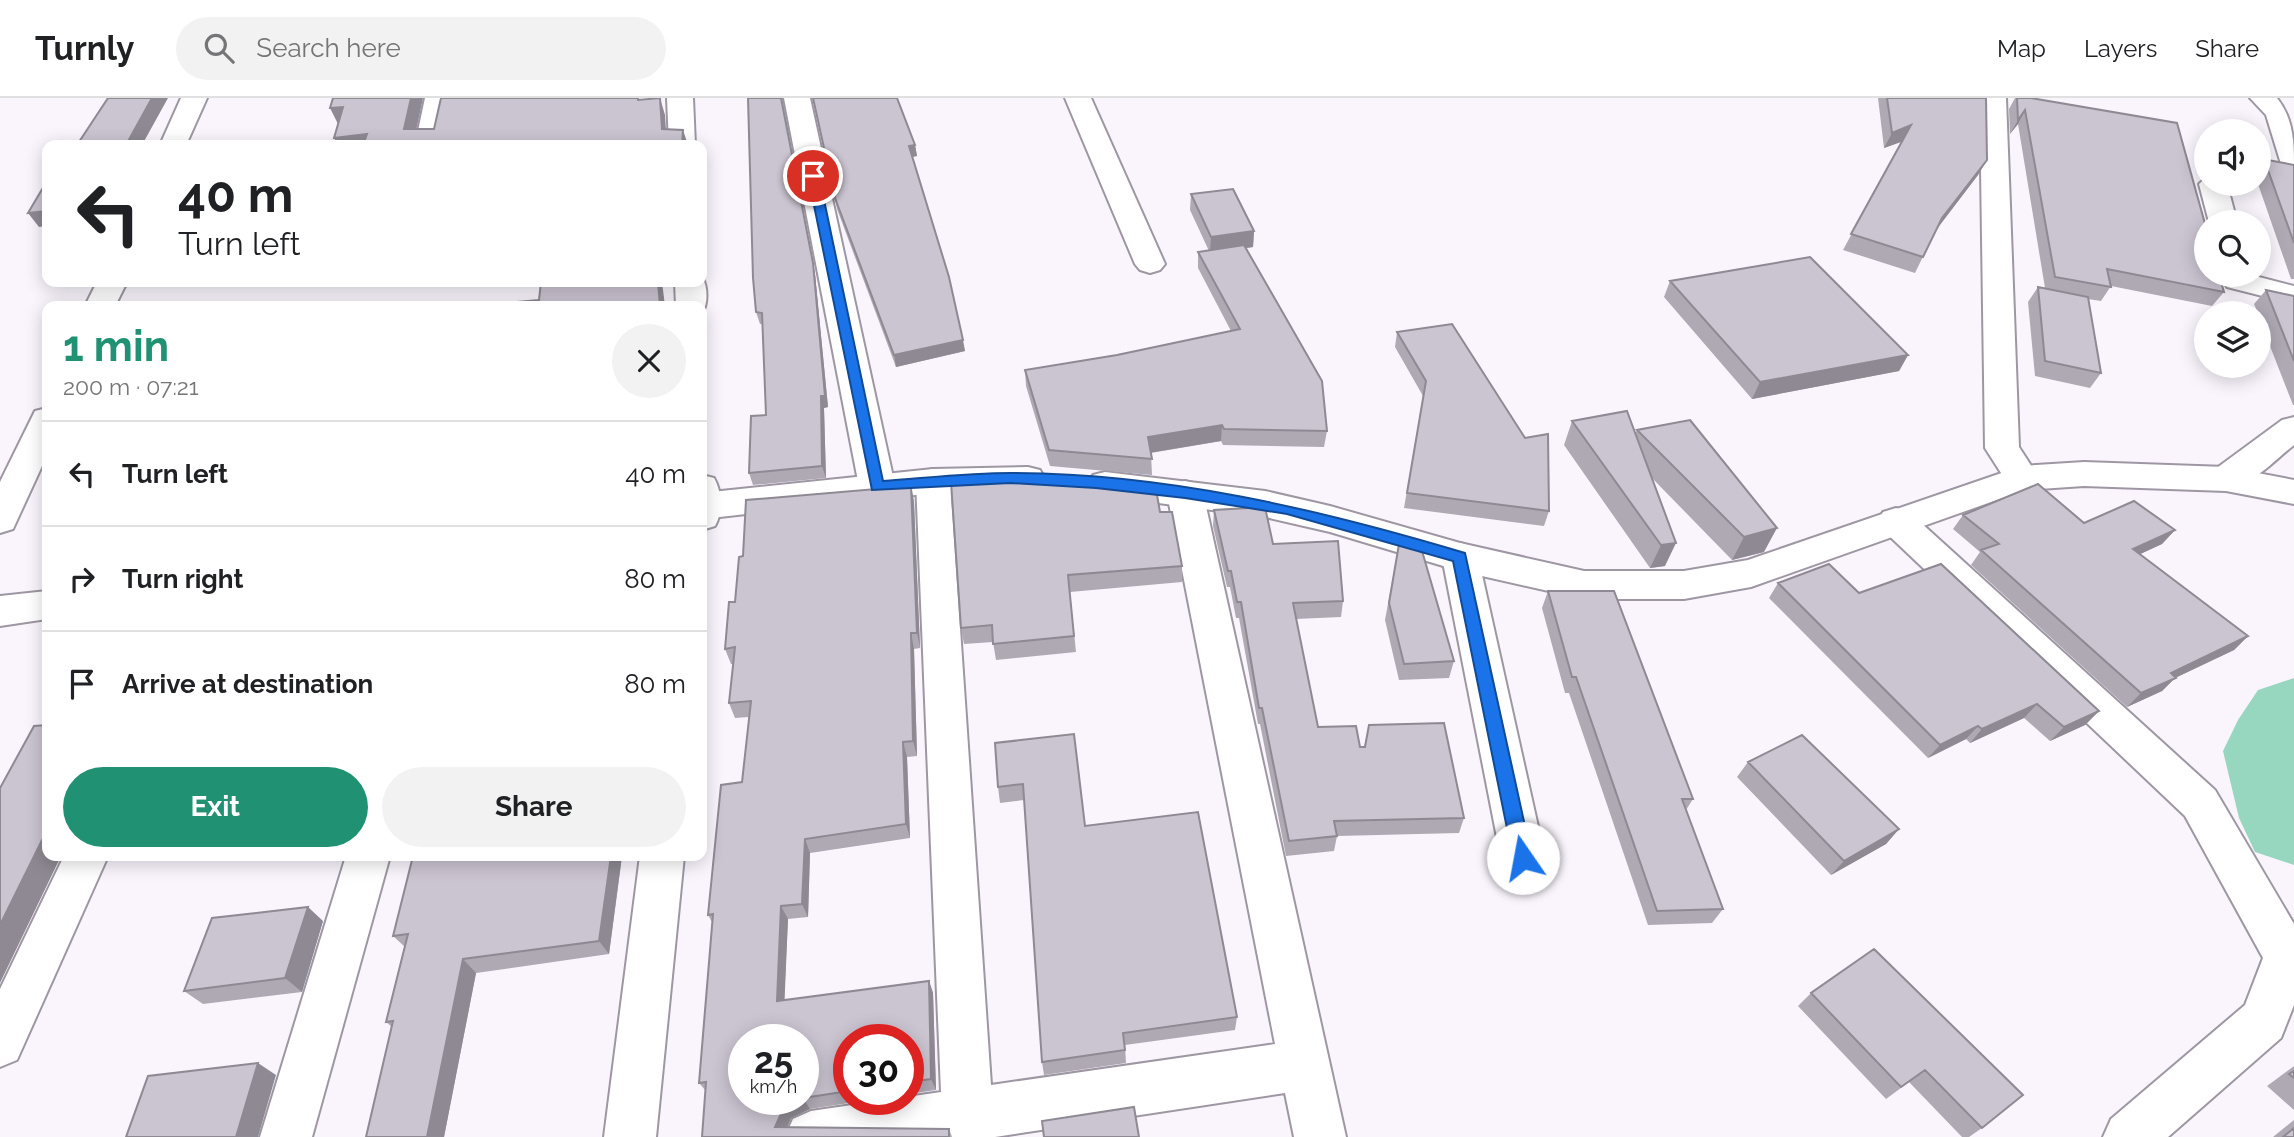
<!DOCTYPE html>
<html lang="en">
<head>
<meta charset="utf-8">
<style>
  :root { --surface:#fff; --page:#f2f2f2; --text:#202124; --muted:#757577; --line:#e0e0e0; --accent:#209273 }
  body { margin:0; font-family:Raleway,sans-serif; background:var(--page); color:var(--text); height:100vh; display:flex; flex-direction:column; font-size:26px; white-space:nowrap }
  * { box-sizing:border-box; margin:0 }
  p { font-size:23px; color:var(--muted) }
  .icon { flex:none; width:38px; height:38px; fill:none; stroke:currentColor; stroke-width:2; stroke-linecap:round; stroke-linejoin:round }
  .map { position:relative; flex:1; overflow:hidden }
  .panel { position:absolute; left:42px; top:203px; width:665px; height:560px; display:flex; flex-direction:column; background:var(--surface); border-radius:14px; box-shadow:0 4px 18px #0003 }
  .panel>* { flex:none }
  .banner { position:absolute; left:42px; top:42px; width:665px; height:147px; border-radius:14px; box-shadow:0 4px 18px #0003; background:#fff; color:var(--text); overflow:hidden }
  .controls { position:absolute; left:2194px; top:21px; display:grid; gap:14px }
  .controls a { display:grid; place-items:center; width:77px; height:77px; border-radius:50%; background:var(--surface); box-shadow:0 4px 18px #0003; font-size:35px }
  .speed { position:absolute; left:728px; top:926px; display:flex; gap:14px; font-size:35px; font-weight:700; text-align:center }
  .speed>* { display:grid; place-content:center; width:91px; height:91px; border-radius:50%; background:var(--surface); box-shadow:0 4px 18px #0003; line-height:1 }
  .speed small { font-size:18px; font-weight:400 }
  .speed .limit { border:10px solid #d22; background:#fff; color:#111 }
  .pin { position:absolute; display:grid; place-items:center; width:60px; height:60px; color:#fff; margin:-30px; border:4px solid #fff; border-radius:50%; box-shadow:0 2px 7px #0007 }
  .me { position:absolute; width:77px; margin:-38px; rotate:348deg; stroke-linejoin:round; filter:drop-shadow(0 0 5px #0008) }
  .turn { display:flex; align-items:center; gap:24px; height:147px; padding:0 21px; font-size:32px }
  .turn .icon { width:91px; height:91px; stroke-width:2.5 }
  .turn b { display:block; font-size:49px; line-height:60px }
  .round { display:grid; place-items:center; flex:none; width:74px; height:74px; border-radius:37px; background:var(--page) }
  .summary { display:flex; align-items:center; justify-content:space-between; height:119px; padding:0 21px }
  h1 { font-size:42px; font-weight:700; line-height:52px; color:var(--accent) }
  .action { display:flex; gap:14px; margin-top:auto; padding:14px 21px }
  .action a { flex:1; height:80px; border-radius:42px; background:var(--accent); color:#fff; font-size:28px; font-weight:700; line-height:80px; text-align:center }
  .action a+a { background:var(--page); color:var(--text) }
  ul { padding:0; list-style:none }
  li { display:flex; align-items:center; gap:21px; height:105px; padding:0 21px; border-top:2px solid var(--line) }
  li div { flex:1 }
  li b { display:block; font-size:26px }
  li em { font-style:normal }
  header { display:flex; align-items:center; gap:42px; box-sizing:border-box; height:98px; padding:0 35px; background:var(--surface); border-bottom:2px solid var(--line) }
  header strong { font-size:33px }
  nav { display:flex; gap:38px; margin-inline-start:auto; font-size:24px }
  .search { width:490px; height:63px; background:var(--page); display:flex; align-items:center; gap:18px; box-sizing:border-box; padding:0 24px; border-radius:38px; color:var(--muted); font-size:26px }
  .map>svg:first-child { display:block }
</style>
</head>
<body>
<header>
<strong>Turnly</strong>
<div class="search"><svg class="icon" aria-label="search" viewBox="0 0 24 24"><circle cx="10" cy="10" r="6"/><path d="M15 15l6 6"/></svg>Search here</div>
<nav><a>Map</a><a>Layers</a><a>Share</a></nav>
</header>
<div class="map">
<svg width="2294" height="1039" viewBox="0 0 2294 1039">
  <rect width="100%" height="100%" fill="#faf5fd"/>
  <g fill="none" stroke-linecap="round" stroke-linejoin="round">
    <path fill="#97d7c0" fill-rule="evenodd" d="M2294,580V767L2255,754L2239,720L2223,653L2238,622L2258,592Z"/>
    <defs>
      <path id="street" d="M425,0H451L441,47H415Z
        M667,0H693L695,47H669Z
        M784,0H810L895,388L889,397L877,400L865,397L859,388Z
        M1065,0H1091L1165,166L1160,172L1150,175L1140,172L1135,166Z
        M1980,0H2006L2019,349L2039,380L2034,389L2022,392L2010,389L1985,350Z
        M2250,0H2277C2294,22 2294,44 2294,74L2285,72L2281,66L2266,17Z
        M2207,79V86H2227L2237,124H2209L2199,86Z
        M2221,177H2251L2294,188V206L2227,189Z
        M702,179C708,189 708,206 702,215V208H676L675,184H702Z
        M2294,319V347C2272,364 2243,398 2214,390L2209,381L2214,372L2282,322Z
        M933,371L945,374L950,383L991,987L1275,946L1167,395L1173,386L1185,383L1197,386L1203,395L1346,1039H1294L1285,995L995,1039H785L793,1021L811,1013L941,994L916,383L921,374Z
        M702,377L714,380C722,394 723,414 715,428L702,432Z
        M1896,410L1909,414L2215,692L2294,826V907L2281,940L2168,1039H2103L2111,1021L2245,907L2263,860L2185,718L1883,432L1878,423L1883,414Z
        M1460,445L1473,449L1478,459L1545,760L1539,774L1523,780L1507,774L1501,760L1442,459L1447,449Z
        M64,758H108L17,962L0,969V891Z
        M346,758H390L312,1039H260Z
        M640,758H684L656,1039H604Z"/>
      <path id="secondary" d="M181,0H207L186,47H160Z
        M97,184H127L115,208H85Z
        M47,310V357L13,431L0,435V384L35,313Z
        M2084,364L2226,369L2294,382V406L2226,393L2084,388L2025,392L1751,489L1684,501H1584L1460,473L1330,434L1265,419L1105,398L1093,395L1087,386L1093,377L1105,374L1265,393L1330,408L1460,445L1584,473H1684L1748,462L2022,368Z
        M1028,369L1040,372L1045,381L1040,390L1028,393L933,395L702,421V395L933,371Z
        M47,493V521L0,528V498Z"/>
    </defs>
    <use href="#street" stroke="#9e97a3" stroke-width="4"/>
    <use href="#secondary" stroke="#9e97a3" stroke-width="4"/>
    <use href="#street" fill="#fff" fill-rule="evenodd"/>
    <use href="#secondary" fill="#fff" fill-rule="evenodd"/>
  </g>
  <path fill="#afa9b4" d="M781,0L815,176L828,309L824,310L826,380L753,387L749,375L766,317L762,226H760L756,214Z
    M813,0L915,47L917,58L912,59L965,253L896,269L837,111Z
    M1878,0H1986L1987,62L1978,77L1936,132L1915,175L1843,152L1902,43L1884,50Z
    M2015,0H2031L2224,194L2212,208L2111,188L2101,203L2088,201L2101,275L2090,290L2035,278L2028,204L2038,189L2045,190L2018,26L2010,36L2009,11Z
    M2263,58L2268,62L2294,67V181H2291L2258,86H2259V63Z
    M1191,96L1254,133L1253,149L1246,150L1327,333L1324,349L1223,347L1221,343L1151,355L1152,377L1050,368L1026,288L1025,272L1117,257L1231,233L1198,170V154L1209,153L1190,112Z
    M1670,183L1908,257L1899,273L1752,301L1664,199Z
    M2266,192L2294,198V307H2293L2259,220V215H2258L2254,206Z
    M1397,234L1525,340L1549,413L1544,428L1404,410L1423,298L1395,249Z
    M1572,323L1635,336L1637,332L1764,454L1732,462L1652,380L1665,468L1650,470L1564,347Z
    M911,388L914,404L920,550L914,551L917,658L907,659L910,740L810,755L808,819L788,821L784,902L929,883L933,895L936,992L908,996V942H849V1001H875L810,1011L791,1020L787,1029L949,1031L952,1039H702L706,993L699,985L712,824L708,817L742,684L749,619L735,620L729,605L733,566H731L725,551L735,504L743,458Z
    M1214,412L1273,446L1343,503L1341,519L1296,521L1318,629L1360,649H1364L1369,627L1464,720L1459,735L1337,738L1334,753L1286,758L1260,626H1258L1239,520H1236L1230,489H1227L1213,428Z
    M1160,414L1182,468V484L1070,494L1076,554L996,562L993,544L964,546L961,530Z
    M1963,417L2084,425L2175,432L2162,446L2140,456L2248,538L2234,552L2175,580L2162,593L2127,609L1971,467L1980,454L1953,431Z
    M1400,440L1454,563L1449,580L1399,582L1385,522Z
    M1778,485L1859,495L2099,613L2085,627L2050,643L2024,620L1970,645L1966,641L1928,660L1769,500Z
    M1548,493L1693,701L1686,712L1723,811L1712,825L1648,827L1569,595H1565L1542,510Z
    M995,645L1085,728L1237,919L1235,932L1125,947L1126,965L1044,977L1042,964L1024,702L1000,705L998,689Z
    M1748,664L1899,731L1886,746L1831,777L1737,679Z
    M413,758H622L609,856L476,875L444,1039H366L392,929L386,924L405,849L393,838Z
    M323,823L302,894L203,906L184,893Z
    M1874,851L1982,1030L1969,1039H1962L1909,984L1886,1001L1798,908L1811,895Z
    M2294,968V1012L2267,988Z
    M2294,1022V1039H2273Z"/>
  <path fill="#8e8992" d="M152,0H168L142,47H126Z
    M411,0H423L413,47L404,31Z
    M660,0L665,17L667,47L662,31Z
    M781,0H782L815,176L828,309L824,310L826,380L822,368L821,298Z
    M343,9L339,28L330,10Z
    M2025,12L2018,26L2010,36L2018,22Z
    M1911,27L1904,43L1884,50L1892,35Z
    M683,32L688,47H682Z
    M367,36L372,47H338L334,40Z
    M915,47L917,58L911,59L909,48Z
    M1987,62L1978,77L1933,136L1942,120Z
    M47,113V128L39,129L28,115Z
    M1254,133L1253,149L1210,155L1211,139Z
    M658,184H662L665,208H660Z
    M963,242L965,253L896,269L894,257Z
    M1908,257L1899,273L1752,301L1760,284Z
    M1222,327L1221,343L1148,355V339Z
    M911,388L914,404L920,550L917,535Z
    M1777,430L1764,454L1732,462L1744,439Z
    M2175,432L2162,446L2121,465L2133,451Z
    M1676,445L1665,468L1650,470L1661,447Z
    M911,535L914,551L917,658L913,643Z
    M2248,538L2234,552L2175,580L2162,593L2127,609L2141,595L2171,575Z
    M2037,606L2024,620L1970,645L1982,631Z
    M2099,613L2085,627L2050,643L2064,629Z
    M1978,628L1966,641L1928,660L1940,647Z
    M903,644L907,659L910,740L906,726Z
    M1899,731L1886,746L1831,777L1844,763Z
    M47,738V758H61L0,885V827L42,742Z
    M805,741L810,755L808,819L802,806Z
    M611,758H622L609,856L599,843Z
    M781,808L788,821L784,915L777,903Z
    M308,809L323,823L302,894L285,880Z
    M463,861L476,875L444,1039H427Z
    M929,883L933,895L936,992L931,981Z
    M258,965L276,977L258,1039H236Z
    M803,1000L810,1011L791,1020L783,1039L775,1029L784,1009L800,1001H803Z"/>
  <path fill="#cbc4d1" stroke="#8e8992" stroke-width="2" d="M108,0H152L126,47H77Z
    M333,0H411L404,31H434L441,0H638V2L660,0L662,31L683,32L682,47H363L367,36L334,40L343,9L330,10Z
    M748,0H781L813,165L825,298H821L822,368L749,375L751,318L766,317L762,215L756,214L753,180Z
    M813,0H897L915,47L909,48L949,179L963,242L894,257L835,100Z
    M1887,0H1986L1987,62L1942,120L1923,159L1851,136L1911,27L1892,35Z
    M2017,0H2031L2177,25L2207,133V177H2219L2224,194L2107,171L2111,189L2055,179L2025,12L2018,22Z
    M2263,58L2268,62L2294,67V145Z
    M47,83V113L28,115Z
    M1233,91L1254,133L1211,139L1191,96Z
    M1244,147L1322,283L1327,333L1224,331L1222,327L1148,339L1152,361L1049,352L1025,272L1117,257L1240,231L1198,154Z
    M1810,159L1908,257L1760,284L1670,183Z
    M541,184H658L660,208H469L539,202Z
    M2038,189L2088,199L2101,275L2045,263Z
    M2266,192L2294,198V263Z
    M1452,226L1525,340L1548,336L1549,413L1407,395L1426,283L1397,234Z
    M1627,313L1676,445L1661,447L1572,323Z
    M1690,322L1777,430L1744,439L1637,332Z
    M1008,378L1095,383L1156,391L1160,414H1172L1182,468L1068,477L1074,538L993,546L992,527L961,530L951,384Z
    M2038,386L2084,425L2134,403L2175,432L2133,451L2248,538L2171,575L2176,580L2141,595L1981,452L1999,446L1963,417Z
    M911,388L917,535H911L913,643L903,644L906,726L805,741L802,806L781,808L777,903L929,883L931,981L908,984V942H849V993L803,1000V942H744V1001H800L784,1009L775,1029L949,1031V1039H702L706,984L699,985L713,816L708,817L721,687L742,684L751,603L729,605L735,549L725,551L729,504H735L739,459L743,458L746,402Z
    M1265,409L1273,446L1338,443L1343,503L1293,505L1318,629L1356,628L1360,649H1365L1369,627L1444,625L1464,720L1334,723L1337,738L1289,743L1262,610H1259L1241,504H1237L1231,473H1228L1214,412Z
    M1400,440L1420,446L1454,563L1404,566L1389,505Z
    M1829,466L1859,495L1941,466L2099,613L2064,629L2037,606L1982,631L1978,628L1940,647L1778,485Z
    M1548,493H1614L1693,701H1682L1723,811L1657,813L1576,579H1572Z
    M47,627V738L46,741L42,742L0,827V690L34,628Z
    M1074,636L1085,728L1198,714L1237,919L1123,935L1125,952L1042,964L1023,686L998,689L995,645Z
    M1802,637L1899,731L1844,763L1748,664Z
    M413,758H611L599,843L463,861L427,1039H366L393,923L386,924L408,836L393,838Z
    M308,809L285,880L184,893L212,820Z
    M1874,851L2023,997L1982,1030L1925,972L1901,989L1811,895Z
    M258,965L236,1039H126L148,978Z
    M2294,973V980L2289,976Z
    M1134,1009L1139,1039H1044L1042,1023Z
    M2294,1030V1039H2283Z"/>
  <path fill="#1a73e8" stroke="#114b97" stroke-width="2" d="M813,74L819,78L883,383C926,380 969,375 1011,375C1165,375 1318,411 1465,455L1532,760L1529,765L1523,768L1516,765L1513,760L1453,463L1287,416L1185,400L1096,390L1010,385L872,392L808,78Z"/>
</svg>
<div class="controls">
<a><svg class="icon" aria-label="sound" viewBox="0 0 24 24"><path d="M4 9h4l5-4v14l-5-4H4zM17 9q2 3 0 6"/></svg></a>
<a><svg class="icon" aria-label="search" viewBox="0 0 24 24"><circle cx="10" cy="10" r="6"/><path d="M15 15l6 6"/></svg></a>
<a><svg class="icon" aria-label="layers" viewBox="0 0 24 24"><path d="M12 4l9 5-9 5-9-5zM3 14l9 5 9-5"/></svg></a>
</div>
<div class="speed"><div>25<small>km/h</small></div><div class="limit">30</div></div>
<div class="pin" style="left:813px;top:78px;background:#d93025"><svg class="icon" aria-label="arrive" viewBox="0 0 24 24"><path d="M6 21V4h12l-3 4 3 4H6"/></svg></div>
<svg class="me" style="left:1523px;top:760px" viewBox="-20 -20 40 40"><circle r="19" fill="#fff"/><path d="M0-13L10 11 0 6-10 11z" fill="#1a73e8"/></svg>
<div class="banner">
<div class="turn"><svg class="icon" aria-label="left" viewBox="0 0 24 24"><path d="M17 20v-9H6M10 6l-5 5 5 5"/></svg><div><b>40 m</b>Turn left</div></div>
</div>
<section class="panel">
<div class="summary"><div><h1>1 min</h1><p>200 m · 07:21</p></div><a class="round"><svg class="icon" aria-label="close" viewBox="0 0 24 24"><path d="M6 6l12 12M18 6L6 18"/></svg></a></div>
<ul>
<li><svg class="icon" aria-label="left" viewBox="0 0 24 24"><path d="M17 20v-9H6M10 6l-5 5 5 5"/></svg><div><b>Turn left</b></div><em>40 m</em></li>
<li><svg class="icon" aria-label="right" viewBox="0 0 24 24"><path d="M7 20v-9h11M14 6l5 5-5 5"/></svg><div><b>Turn right</b></div><em>80 m</em></li>
<li><svg class="icon" aria-label="arrive" viewBox="0 0 24 24"><path d="M6 21V4h12l-3 4 3 4H6"/></svg><div><b>Arrive at destination</b></div><em>80 m</em></li>
</ul>
<div class="action"><a>Exit</a><a>Share</a></div>
</section>
</div>
</body>
</html>
